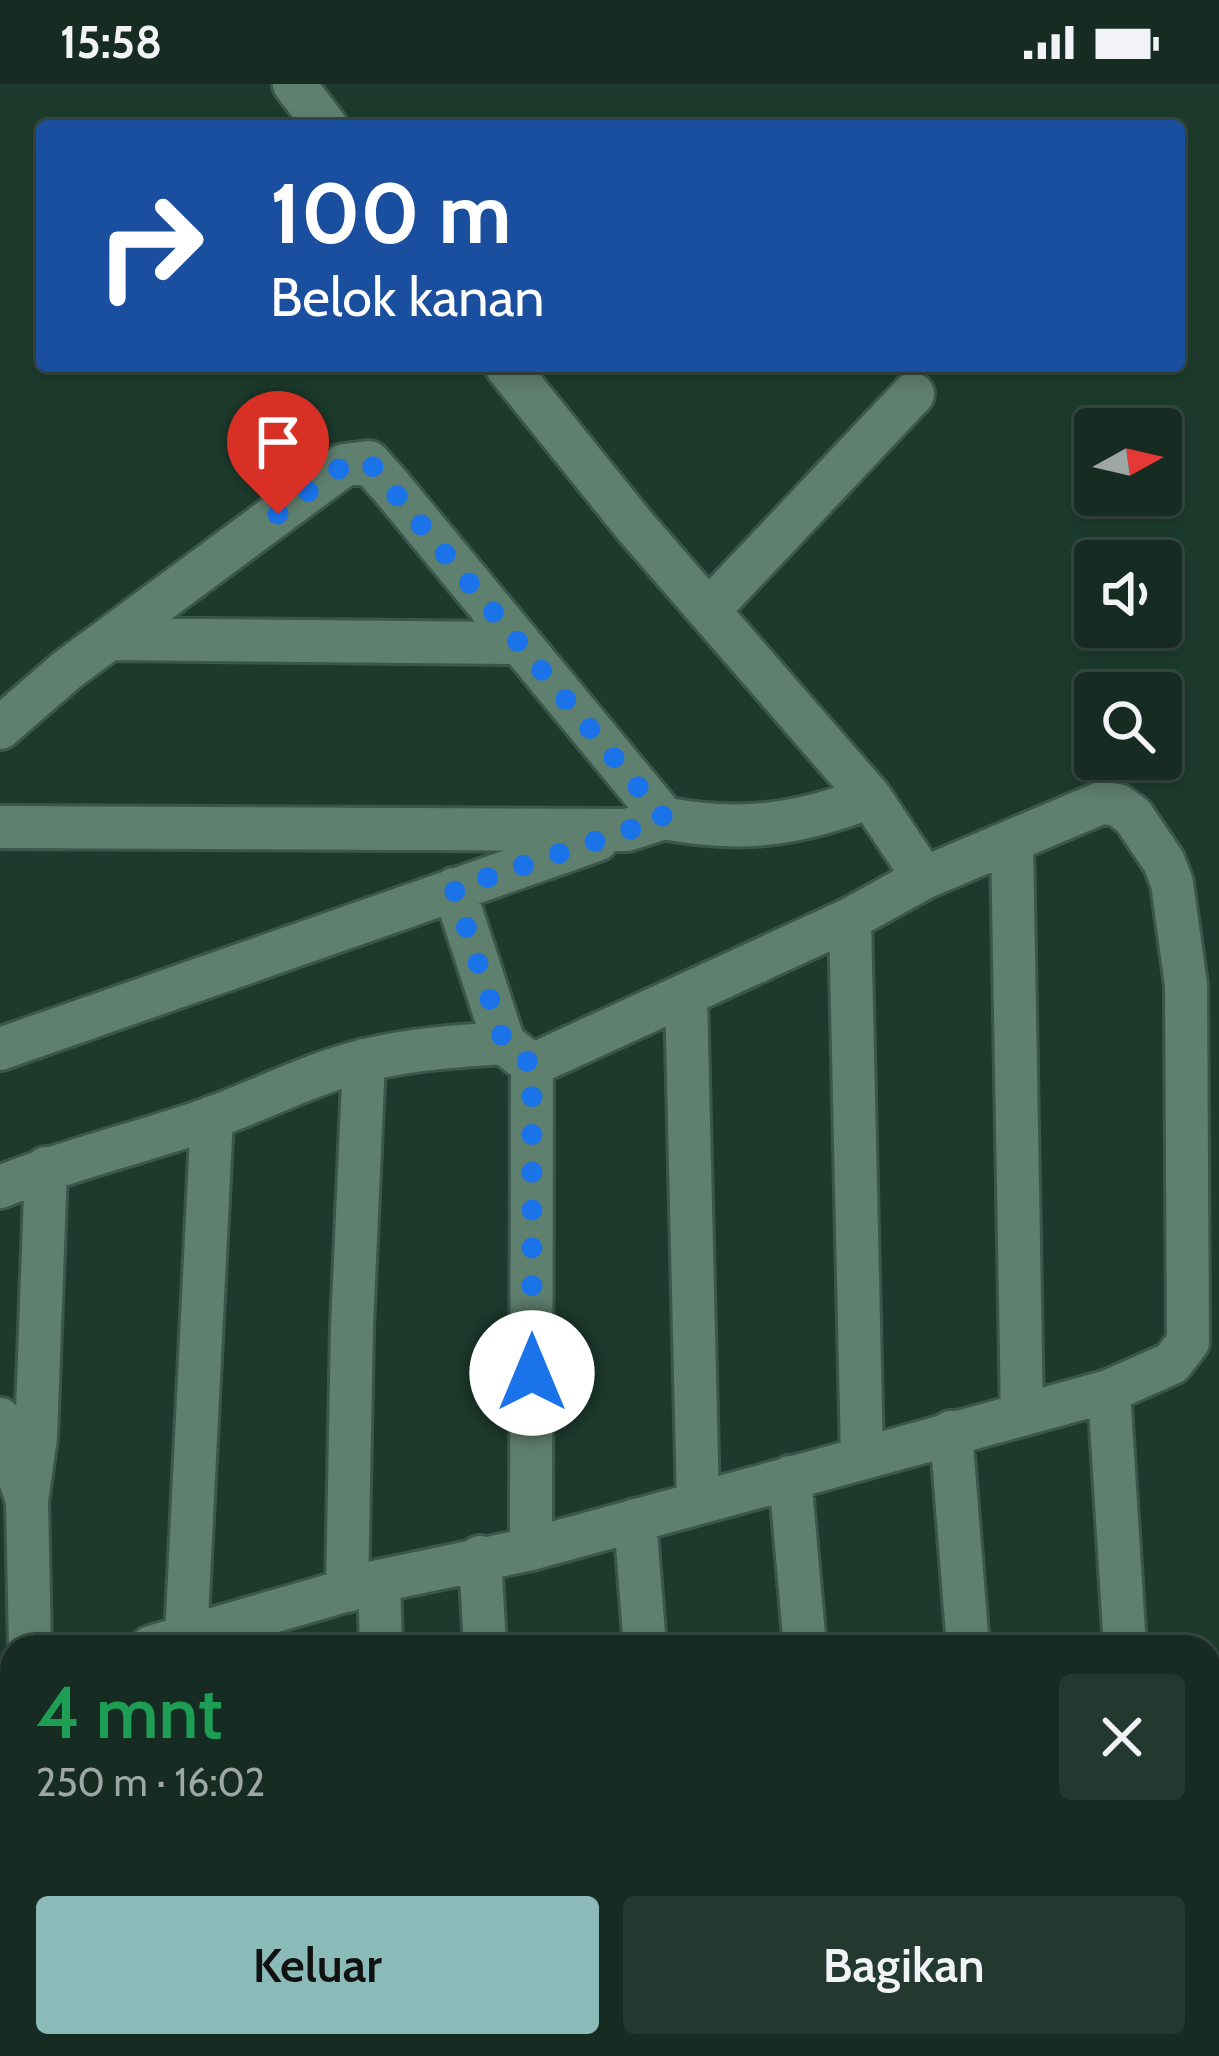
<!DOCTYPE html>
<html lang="id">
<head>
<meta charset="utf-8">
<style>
  :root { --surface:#162c22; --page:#23382f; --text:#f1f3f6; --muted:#9ea7a5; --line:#354840; --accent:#8bbbb9 }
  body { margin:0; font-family:Cabin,sans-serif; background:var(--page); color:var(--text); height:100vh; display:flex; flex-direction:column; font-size:45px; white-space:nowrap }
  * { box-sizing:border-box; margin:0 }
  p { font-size:39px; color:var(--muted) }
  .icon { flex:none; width:66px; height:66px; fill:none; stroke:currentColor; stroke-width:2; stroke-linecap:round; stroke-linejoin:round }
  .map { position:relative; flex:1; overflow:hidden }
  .drawer { position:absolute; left:0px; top:1551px; width:1221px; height:423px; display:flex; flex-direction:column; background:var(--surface); border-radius:36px 36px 0 0; box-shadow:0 6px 18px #0003,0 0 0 3px var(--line) }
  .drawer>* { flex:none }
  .hud { position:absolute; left:36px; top:36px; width:1149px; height:252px; border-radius:12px; box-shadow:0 6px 18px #0003,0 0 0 3px var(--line); background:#1a4fa0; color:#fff; overflow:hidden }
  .needle { width:78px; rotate:82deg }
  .fabs { position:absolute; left:1074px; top:324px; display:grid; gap:24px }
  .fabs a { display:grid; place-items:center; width:108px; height:108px; border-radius:12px; background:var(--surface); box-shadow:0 6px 18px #0003,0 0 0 3px var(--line); font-size:60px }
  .pin { position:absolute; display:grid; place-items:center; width:102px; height:102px; color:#fff; margin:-123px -51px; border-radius:50% 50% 50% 0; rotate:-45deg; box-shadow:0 0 12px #0007 }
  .pin .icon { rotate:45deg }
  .me { position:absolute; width:132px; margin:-66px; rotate:0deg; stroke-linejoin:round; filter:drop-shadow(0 0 9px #0008) }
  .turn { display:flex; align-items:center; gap:42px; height:252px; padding:0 36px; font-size:54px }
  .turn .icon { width:156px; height:156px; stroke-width:2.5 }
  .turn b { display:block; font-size:84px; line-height:102px }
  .round { display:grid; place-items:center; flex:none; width:126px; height:126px; border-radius:12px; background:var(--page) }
  .overview { display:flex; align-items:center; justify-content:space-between; height:204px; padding:0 36px }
  h1 { font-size:72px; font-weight:600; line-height:90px; color:#1e9e55 }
  .action { display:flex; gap:24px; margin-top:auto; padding:24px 36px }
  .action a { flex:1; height:138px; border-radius:12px; background:var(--accent); color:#111; font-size:48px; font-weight:600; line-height:138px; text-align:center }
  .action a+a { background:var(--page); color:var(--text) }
  .status { display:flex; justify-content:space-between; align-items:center; height:84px; padding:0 60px; background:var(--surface); direction:ltr }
  .status svg { height:33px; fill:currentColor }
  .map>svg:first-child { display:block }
</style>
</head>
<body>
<div class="status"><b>15:58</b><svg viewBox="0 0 49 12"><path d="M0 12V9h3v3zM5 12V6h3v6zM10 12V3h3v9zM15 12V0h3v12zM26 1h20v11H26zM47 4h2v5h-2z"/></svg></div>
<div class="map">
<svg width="1219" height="1972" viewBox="0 0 1219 1972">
  <rect width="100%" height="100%" fill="#1d3b2d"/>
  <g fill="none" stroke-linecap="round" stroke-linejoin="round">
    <defs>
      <path id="street" d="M294,0L326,42
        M709,526L913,310
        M110,555L520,559
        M0,644L67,586L344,381L369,378L392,404L664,734C739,749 799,741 870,713
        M0,743L627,746L664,734
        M1012,758L1022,1330
        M454,805L504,959L532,981L850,835L924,794
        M850,835L862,1372
        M686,911L698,1418
        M0,965L597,756
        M0,1103C69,1075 141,1059 211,1034C263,1015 312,989 366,976C412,965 457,962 504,959
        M1109,1307L1125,1563
        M0,1335L27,1417L30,1563
        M951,1348L968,1563
        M790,1393L805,1563
        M27,1417L36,1353L46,1084
        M635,1436L645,1563
        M531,1465L532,981
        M480,1473L485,1563
        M379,1497L381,1563
        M347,1507L352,1242L364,976
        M186,1553L212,1033
        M151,1563L379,1497L531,1465L1109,1307L1172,1279L1188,1258L1186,901L1172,799L1164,778L1133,732L1118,721L1101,719L924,794L870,713L634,441L506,282
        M0,1605L12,1601
        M51,1962L52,1972
        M228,1962V1972
        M394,1962V1972
        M510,1962L511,1972
        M674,1962L675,1972
        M842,1962L843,1972
        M1000,1962L1001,1972
        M1151,1962L1152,1972"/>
    </defs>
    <use href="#street" stroke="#3b574b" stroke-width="48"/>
    <use href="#street" stroke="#5f7f6f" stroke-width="42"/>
  </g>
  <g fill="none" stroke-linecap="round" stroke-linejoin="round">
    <path stroke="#1a73e8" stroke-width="21" stroke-dasharray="0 37.8" d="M278,430L344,381L369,378L664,734L454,805L504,959L532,981V1289"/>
  </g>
</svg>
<div class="fabs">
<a><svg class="needle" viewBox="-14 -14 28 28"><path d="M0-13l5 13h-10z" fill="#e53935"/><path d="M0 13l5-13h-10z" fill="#9ea7a5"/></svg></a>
<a><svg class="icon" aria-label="sound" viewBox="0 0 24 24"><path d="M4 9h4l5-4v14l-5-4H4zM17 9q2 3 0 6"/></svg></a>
<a><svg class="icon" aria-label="search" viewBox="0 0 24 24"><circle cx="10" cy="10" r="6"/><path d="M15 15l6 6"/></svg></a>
</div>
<div class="pin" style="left:278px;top:430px;background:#d93025"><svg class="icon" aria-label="arrive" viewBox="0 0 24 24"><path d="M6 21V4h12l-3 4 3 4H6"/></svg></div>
<svg class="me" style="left:532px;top:1289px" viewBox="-20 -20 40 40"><circle r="19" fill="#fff"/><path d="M0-13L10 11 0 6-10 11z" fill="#1a73e8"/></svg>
<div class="hud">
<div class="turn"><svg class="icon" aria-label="right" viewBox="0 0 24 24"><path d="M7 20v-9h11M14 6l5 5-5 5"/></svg><div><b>100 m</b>Belok kanan</div></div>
</div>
<section class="drawer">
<div class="overview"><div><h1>4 mnt</h1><p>250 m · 16:02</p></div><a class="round"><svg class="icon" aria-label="close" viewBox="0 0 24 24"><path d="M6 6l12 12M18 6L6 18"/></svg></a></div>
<div class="action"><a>Keluar</a><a>Bagikan</a></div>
</section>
</div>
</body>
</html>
